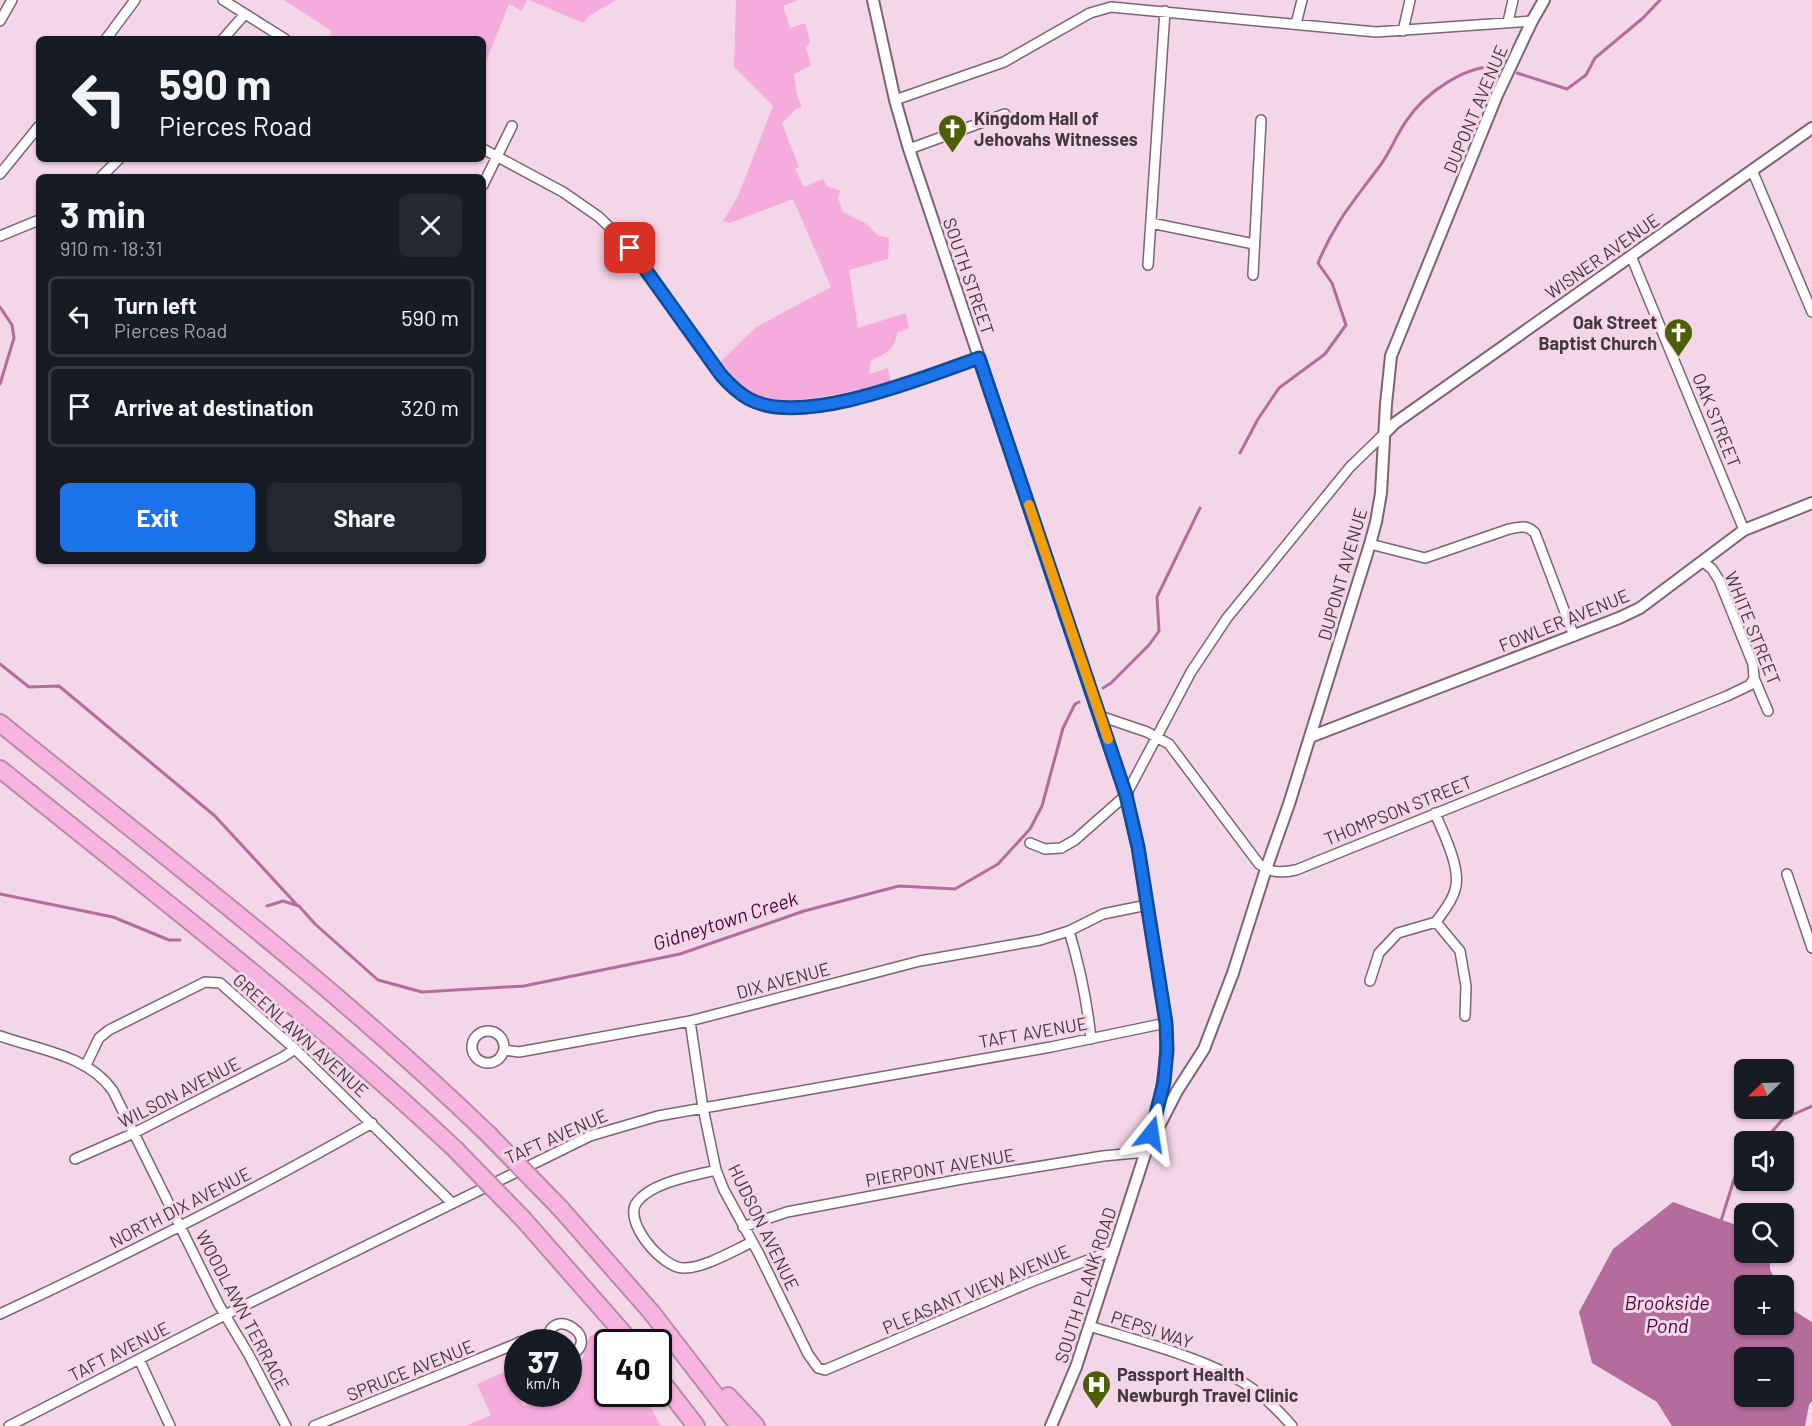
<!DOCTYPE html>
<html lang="en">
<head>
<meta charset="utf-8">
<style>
  :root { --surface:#171b24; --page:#242831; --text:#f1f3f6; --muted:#9ea1a6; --line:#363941; --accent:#1a73e8 }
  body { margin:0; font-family:Barlow,sans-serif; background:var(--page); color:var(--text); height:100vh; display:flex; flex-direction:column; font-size:22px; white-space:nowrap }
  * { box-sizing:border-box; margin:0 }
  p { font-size:20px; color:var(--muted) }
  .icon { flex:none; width:33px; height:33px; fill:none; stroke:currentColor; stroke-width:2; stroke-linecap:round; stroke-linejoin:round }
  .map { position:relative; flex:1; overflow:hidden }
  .sheet { position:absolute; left:36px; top:174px; width:450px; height:390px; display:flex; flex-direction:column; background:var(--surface); border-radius:9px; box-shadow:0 2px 4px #0004 }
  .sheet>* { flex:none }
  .hud { position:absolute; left:36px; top:36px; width:450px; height:126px; border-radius:9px; box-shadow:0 2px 4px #0004; background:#171b24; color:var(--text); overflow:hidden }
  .needle { width:39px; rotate:247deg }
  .buttons { position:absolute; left:1734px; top:1059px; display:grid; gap:12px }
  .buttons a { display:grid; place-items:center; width:60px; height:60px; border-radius:9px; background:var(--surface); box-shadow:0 2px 4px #0004; font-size:30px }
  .speed { position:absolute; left:504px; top:1329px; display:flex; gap:12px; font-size:30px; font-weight:700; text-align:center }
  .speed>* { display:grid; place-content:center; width:78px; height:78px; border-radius:50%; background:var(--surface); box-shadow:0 2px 4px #0004; line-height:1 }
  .speed small { font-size:15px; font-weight:400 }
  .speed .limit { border:3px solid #111; border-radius:9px; background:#fff; color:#111 }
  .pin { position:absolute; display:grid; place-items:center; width:51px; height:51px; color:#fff; margin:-26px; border-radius:12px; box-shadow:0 3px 9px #0006 }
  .me { position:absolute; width:66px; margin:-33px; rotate:15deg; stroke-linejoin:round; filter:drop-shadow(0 0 4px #0008) }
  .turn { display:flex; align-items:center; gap:21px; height:126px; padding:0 24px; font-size:27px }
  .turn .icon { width:78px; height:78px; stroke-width:2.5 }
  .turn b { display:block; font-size:42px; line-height:51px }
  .round { display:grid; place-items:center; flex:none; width:63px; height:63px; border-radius:9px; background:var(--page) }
  .head { display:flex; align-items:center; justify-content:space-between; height:102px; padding:0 24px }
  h1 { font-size:36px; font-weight:700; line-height:45px }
  .button { display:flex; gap:12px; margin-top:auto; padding:12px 24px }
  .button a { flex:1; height:69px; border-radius:9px; background:var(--accent); color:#fff; font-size:24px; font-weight:700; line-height:69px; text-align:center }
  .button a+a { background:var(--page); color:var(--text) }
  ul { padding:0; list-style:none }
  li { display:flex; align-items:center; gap:18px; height:81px; margin:0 12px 9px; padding:0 12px; border:3px solid var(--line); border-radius:9px }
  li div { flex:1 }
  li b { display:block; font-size:22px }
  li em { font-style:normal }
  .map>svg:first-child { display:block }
</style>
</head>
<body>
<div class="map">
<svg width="1812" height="1426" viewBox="0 0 1812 1426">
  <rect width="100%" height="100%" fill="#f4d6e9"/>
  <path fill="#f5acdc" d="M284,0H527L522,11L509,4L483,69V39H329L332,31Z
    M529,0H616L589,16L583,23Z
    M736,0H798L783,6L790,28L805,23L810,41L806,48L811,65L794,74L797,95L802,107L796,109L782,123L799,167L795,169L804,187L823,179L827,186L840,191L838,198L843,212L867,224L877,235L889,238L888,259L849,270L858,328L906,313L909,328L897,333C895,351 885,353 871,361L869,374L888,368L891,382C863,390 794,405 766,399C744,394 732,379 720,362L756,327L831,287L793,199L730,223L723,221L738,196L773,106L734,67Z
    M597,1333L607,1346L608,1394H643L661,1426H466L491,1415L477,1384L505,1372L523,1406L562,1399L568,1394L575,1384L589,1337Z"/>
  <path fill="#b46c9c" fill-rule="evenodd" d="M1673,1202L1744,1228V1252L1770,1253V1269L1777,1285L1744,1286V1324H1784V1300L1786,1306L1812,1322V1401L1809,1405L1805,1426H1672L1657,1402L1592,1363L1579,1312L1613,1249ZM1744,1358H1784V1396H1744Z"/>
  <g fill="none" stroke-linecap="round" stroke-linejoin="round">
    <path stroke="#b46c9c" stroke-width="3" d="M1517,73L1567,89L1586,75L1595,58L1643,18L1660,0
      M0,307L12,325L14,338L0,384
      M1240,453L1258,419L1279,388L1325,354L1346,325L1332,283L1318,263C1335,222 1353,202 1379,167C1390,153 1396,135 1407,120C1424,94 1466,64 1498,67
      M0,664L29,687L59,686L215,816L297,905
      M1103,688L1111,683L1149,645L1159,631L1157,597L1200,508
      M0,894L113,917L169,940H180
      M267,906L283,901L299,906L315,924L378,980L422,992L524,986L680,954L804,911L899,886L955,889L998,864L1030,829L1042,806L1063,728L1075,704L1079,702
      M1763,1142L1783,1119L1812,1106
      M1721,1221L1737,1170L1744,1162"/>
    <defs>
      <path id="minor" d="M223,0L285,39
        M0,21L12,0
        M1508,22L1513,0
        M1296,24L1302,0
        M1403,31L1410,0
        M106,39L135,0
        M223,39L245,14
        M895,100L1004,62L1090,13L1111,7L1376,32L1532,21
        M483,149L563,192L599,217L624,241L721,375C729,384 738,393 749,399C803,428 924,377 979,358
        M909,149L1005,114
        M1752,170L1812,312
        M0,174L39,126
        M101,177L119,159
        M483,185L512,126
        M1151,223L1254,244
        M0,236L39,220
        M1631,256L1744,530
        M1148,265L1165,11
        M1253,275L1261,120
        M1370,544L1425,558L1509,529C1519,527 1527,524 1535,533L1574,636
        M1702,561L1712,569L1719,580L1753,664L1754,678L1768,711
        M1100,716L1147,732L1169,744L1259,864C1271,873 1281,873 1296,870L1727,696L1750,685L1754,678
        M1030,843L1045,849L1061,848L1075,840L1126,795L1191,672L1227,618L1350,467L1384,434
        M1787,874L1812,948
        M1436,922L1460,951L1466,986L1465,1016
        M1069,931C1080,967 1087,1001 1091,1039
        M1370,981L1379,953L1398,933L1436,922C1443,912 1452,902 1455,890C1462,869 1443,833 1435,813
        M690,1021L703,1108L716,1170L724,1190L759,1254L808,1354L818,1368L825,1370L1031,1282L1114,1250
        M472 1047a16 16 0 1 1 32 0a16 16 0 1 1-32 0Z
        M0,1036C39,1050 88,1055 113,1091L219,1305L249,1355L286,1426
        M504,1050L519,1052L690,1021L920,961L1040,940L1069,931L1103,914L1147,905
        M86,1065L99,1038L109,1030L205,982L220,983L295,1049L452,1203
        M75,1159L134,1133L283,1057L295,1049
        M716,1170C693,1176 652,1182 637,1202C622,1221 663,1269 684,1268C704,1268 733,1251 752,1242
        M743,1227L787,1212L962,1179L1103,1156L1146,1152
        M0,1314C126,1255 251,1192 372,1123
        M1089,1326C1136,1340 1204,1358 1244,1383C1262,1394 1278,1410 1292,1426
        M519,1342L534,1338H548
        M548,1342C548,1301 607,1340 568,1356
        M139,1359L170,1426
        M9,1426L225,1315L590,1136L658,1116L1051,1047L1166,1023
        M314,1426L518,1343"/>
      <path id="tertiary" d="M873,0L895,100L909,149L1126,795L1138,847L1166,1023C1168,1055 1163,1085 1157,1117L1076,1367L1051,1426
        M1384,434L1395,423L1812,128
        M1310,737L1619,618L1640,608L1744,530L1812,503
        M1158,1128L1177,1091L1204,1049L1233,973L1266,869L1289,804L1370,544L1376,522L1381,493L1386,404L1391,356L1497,95L1532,21L1544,0"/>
      <path id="motorway" d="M0,723C165,857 336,987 489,1135
        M0,769C154,893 311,1014 455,1149
        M561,1209L652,1313L739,1426
        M524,1220L631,1342
        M658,1377L696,1426
        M728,1396L756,1426"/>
    </defs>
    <use href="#minor" stroke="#7d6373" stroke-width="12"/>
    <use href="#tertiary" stroke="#7d6373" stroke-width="14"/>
    <use href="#motorway" stroke="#b989a8" stroke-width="20"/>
    <use href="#minor" stroke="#fff" stroke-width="9"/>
    <use href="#tertiary" stroke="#fff" stroke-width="10"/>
    <use href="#motorway" stroke="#f8b4e0" stroke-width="16"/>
    <defs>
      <path id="motorway-bridge" d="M489,1135L561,1209
        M455,1149L524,1220"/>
    </defs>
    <use href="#motorway-bridge" stroke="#b989a8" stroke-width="20" stroke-linecap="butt"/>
    <use href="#motorway-bridge" stroke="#f8b4e0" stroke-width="16"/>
  </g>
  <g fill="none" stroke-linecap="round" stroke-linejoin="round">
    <defs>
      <path id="route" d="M630,248L721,375C729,384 738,393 749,399C802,428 925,377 979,358L1126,795L1138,847L1166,1023L1167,1050L1164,1082L1151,1134"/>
    </defs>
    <use href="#route" stroke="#114b97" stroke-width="15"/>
    <use href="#route" stroke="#1a73e8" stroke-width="10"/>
    <path stroke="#f59e0b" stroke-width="10" d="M1029,505L1108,739"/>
  </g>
  <defs>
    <symbol id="church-pin" viewBox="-11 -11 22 30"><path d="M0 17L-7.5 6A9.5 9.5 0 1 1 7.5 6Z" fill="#4d5f05" stroke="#f4d6e9"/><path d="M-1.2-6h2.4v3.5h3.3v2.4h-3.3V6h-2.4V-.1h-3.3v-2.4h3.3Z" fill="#fff"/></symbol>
    <symbol id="hospital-pin" viewBox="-11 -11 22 30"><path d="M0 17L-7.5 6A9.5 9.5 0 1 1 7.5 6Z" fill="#4d5f05" stroke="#f4d6e9"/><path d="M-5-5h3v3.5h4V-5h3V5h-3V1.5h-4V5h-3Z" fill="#fff"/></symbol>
  </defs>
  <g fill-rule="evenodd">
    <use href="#church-pin" x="936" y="112" width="33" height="45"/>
    <use href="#church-pin" x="1662" y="316" width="33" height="45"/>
    <use href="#hospital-pin" x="1080" y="1368" width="33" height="45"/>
  </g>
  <g text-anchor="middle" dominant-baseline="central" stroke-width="6" stroke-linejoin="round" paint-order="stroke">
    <g font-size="18" fill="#443840" stroke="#f4d6e9">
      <text transform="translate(1475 109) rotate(-67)">DUPONT AVENUE</text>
      <text transform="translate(1602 256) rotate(-35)">WISNER AVENUE</text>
      <text transform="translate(969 276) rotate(71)">SOUTH STREET</text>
      <text transform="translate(1717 420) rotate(68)">OAK STREET</text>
      <text transform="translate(1342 574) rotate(-74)">DUPONT AVENUE</text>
      <text transform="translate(1564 620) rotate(-22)">FOWLER AVENUE</text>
      <text transform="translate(1753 628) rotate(68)">WHITE STREET</text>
      <text transform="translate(1398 810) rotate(-22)">THOMPSON STREET</text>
      <text transform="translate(783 980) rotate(-15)">DIX AVENUE</text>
      <text transform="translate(1033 1032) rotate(-10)">TAFT AVENUE</text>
      <text transform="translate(301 1035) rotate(42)">GREENLAWN AVENUE</text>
      <text transform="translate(179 1092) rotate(-27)">WILSON AVENUE</text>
      <text transform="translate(556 1136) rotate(-24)">TAFT AVENUE</text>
      <text transform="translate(940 1167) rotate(-10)">PIERPONT AVENUE</text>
      <text transform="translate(180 1207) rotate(-27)">NORTH DIX AVENUE</text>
      <text transform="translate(764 1227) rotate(64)">HUDSON AVENUE</text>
      <text transform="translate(1085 1285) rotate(-72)">SOUTH PLANK ROAD</text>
      <text transform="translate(976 1289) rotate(-23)">PLEASANT VIEW AVENUE</text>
      <text transform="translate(243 1310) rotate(62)">WOODLAWN TERRACE</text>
      <text transform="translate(1152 1329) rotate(18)">PEPSI WAY</text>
      <text transform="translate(119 1351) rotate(-27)">TAFT AVENUE</text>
      <text transform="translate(410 1370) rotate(-22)">SPRUCE AVENUE</text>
    </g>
    <g font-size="18" font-weight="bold" fill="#443840" stroke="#f4d6e9" text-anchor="start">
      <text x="974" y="118">Kingdom Hall of<tspan x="974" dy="21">Jehovahs Witnesses</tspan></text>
      <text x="1657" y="322" text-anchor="end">Oak Street<tspan x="1657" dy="21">Baptist Church</tspan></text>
      <text x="1117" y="1374">Passport Health<tspan x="1117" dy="21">Newburgh Travel Clinic</tspan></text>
    </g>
    <g font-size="20" font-style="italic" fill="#4b073b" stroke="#f4d6e9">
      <text transform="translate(725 920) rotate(-18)">Gidneytown Creek</text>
      <text x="1667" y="1302">Brookside<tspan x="1667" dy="23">Pond</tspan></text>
    </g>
  </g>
</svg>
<div class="buttons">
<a><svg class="needle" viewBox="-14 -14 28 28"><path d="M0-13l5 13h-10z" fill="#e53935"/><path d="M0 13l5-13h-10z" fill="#9ea1a6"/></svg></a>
<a><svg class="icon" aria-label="sound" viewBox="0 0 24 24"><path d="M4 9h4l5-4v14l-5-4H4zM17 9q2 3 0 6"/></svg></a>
<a><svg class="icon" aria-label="search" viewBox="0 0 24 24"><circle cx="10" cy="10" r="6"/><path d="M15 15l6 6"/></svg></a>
<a>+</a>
<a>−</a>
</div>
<div class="speed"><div>37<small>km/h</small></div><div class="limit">40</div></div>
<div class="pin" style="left:630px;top:248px;background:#d93025"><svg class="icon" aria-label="arrive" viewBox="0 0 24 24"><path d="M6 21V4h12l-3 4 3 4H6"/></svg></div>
<svg class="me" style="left:1151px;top:1134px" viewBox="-20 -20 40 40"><path d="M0-17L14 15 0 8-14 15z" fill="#1a73e8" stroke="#fff" stroke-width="4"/></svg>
<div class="hud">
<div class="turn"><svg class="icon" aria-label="left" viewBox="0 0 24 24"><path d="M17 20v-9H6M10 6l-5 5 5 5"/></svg><div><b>590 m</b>Pierces Road</div></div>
</div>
<section class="sheet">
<div class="head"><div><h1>3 min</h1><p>910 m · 18:31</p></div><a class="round"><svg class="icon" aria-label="close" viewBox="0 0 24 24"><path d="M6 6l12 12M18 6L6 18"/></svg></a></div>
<ul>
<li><svg class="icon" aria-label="left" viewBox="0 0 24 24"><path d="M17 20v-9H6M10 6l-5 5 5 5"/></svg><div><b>Turn left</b><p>Pierces Road</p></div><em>590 m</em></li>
<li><svg class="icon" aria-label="arrive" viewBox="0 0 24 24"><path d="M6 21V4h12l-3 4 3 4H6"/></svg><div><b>Arrive at destination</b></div><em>320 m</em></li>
</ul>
<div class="button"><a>Exit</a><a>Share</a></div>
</section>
</div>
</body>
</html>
